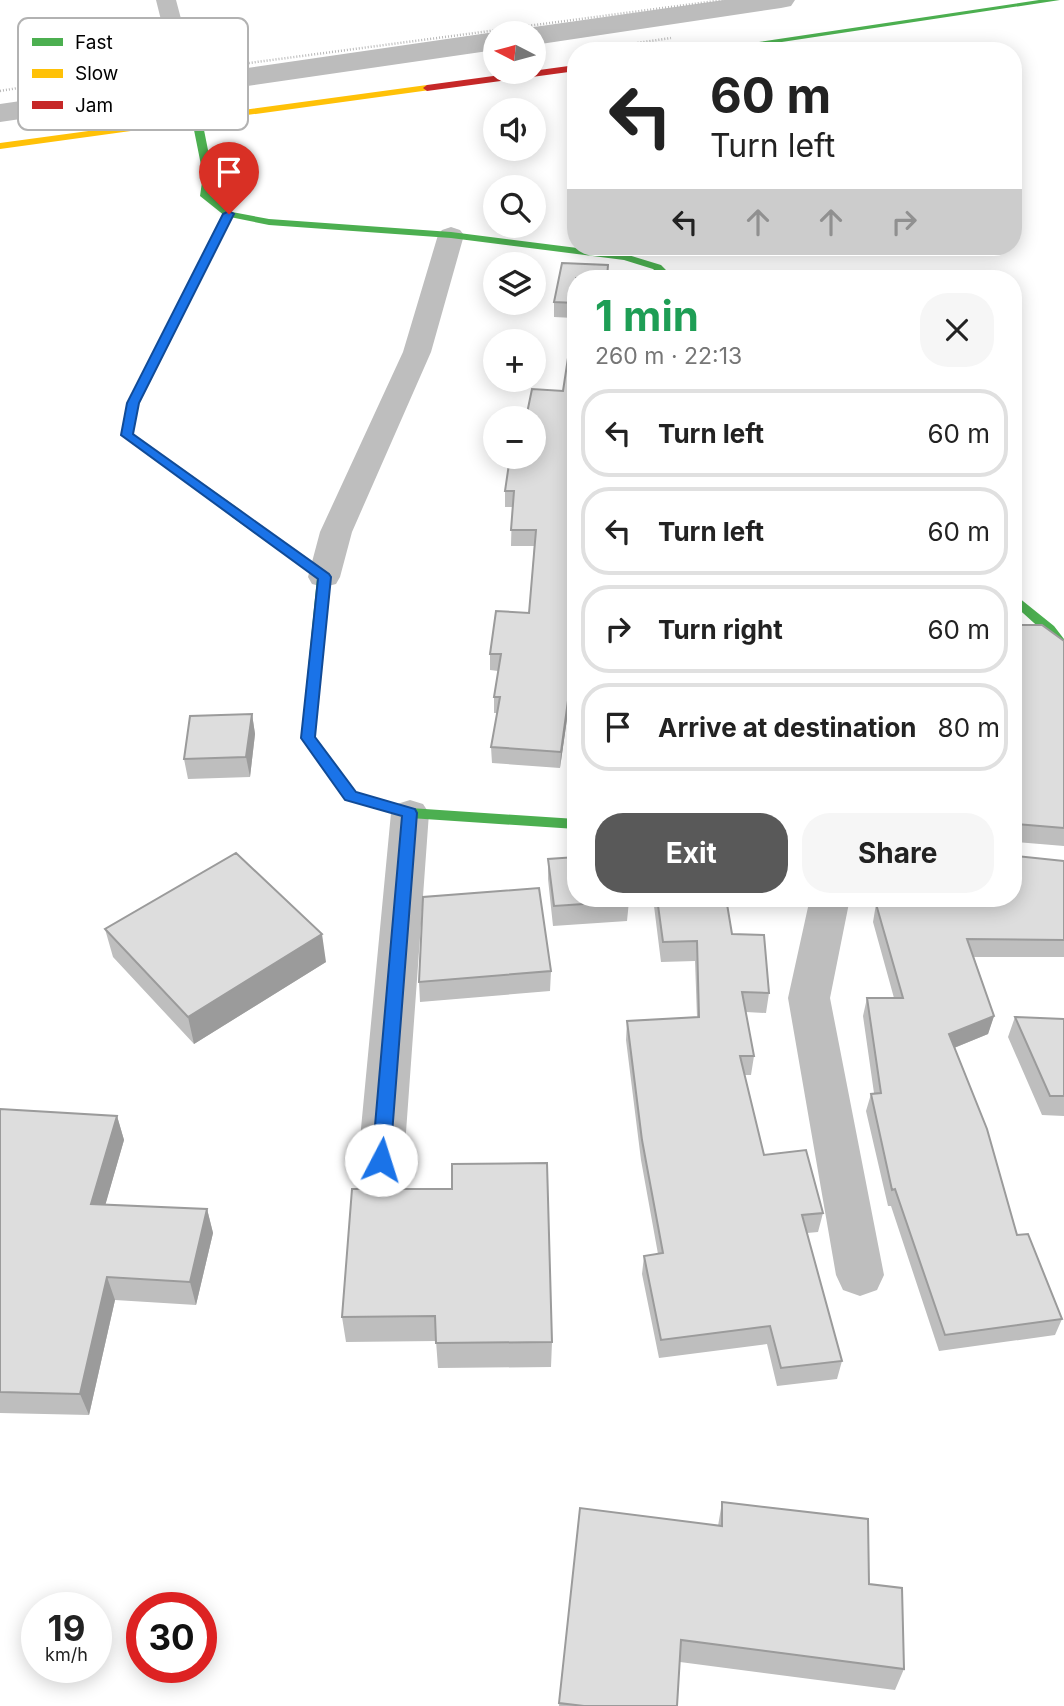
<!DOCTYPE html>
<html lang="en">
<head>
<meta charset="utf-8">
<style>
  :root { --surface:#fff; --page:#f6f6f6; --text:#222; --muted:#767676; --line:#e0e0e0; --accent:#595959 }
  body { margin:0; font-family:Inter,sans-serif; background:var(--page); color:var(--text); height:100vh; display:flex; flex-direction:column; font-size:26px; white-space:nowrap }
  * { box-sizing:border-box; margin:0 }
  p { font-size:23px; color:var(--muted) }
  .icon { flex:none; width:38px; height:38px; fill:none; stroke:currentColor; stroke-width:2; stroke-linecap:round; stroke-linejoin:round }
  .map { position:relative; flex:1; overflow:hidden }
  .sheet { position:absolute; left:567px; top:270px; width:455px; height:637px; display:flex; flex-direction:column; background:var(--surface); border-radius:28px; box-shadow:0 4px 18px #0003 }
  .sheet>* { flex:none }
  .banner { position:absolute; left:567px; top:42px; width:455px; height:214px; border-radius:28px; box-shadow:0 4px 18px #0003; background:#fff; color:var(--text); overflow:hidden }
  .needle { width:46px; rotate:276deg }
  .controls { position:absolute; left:483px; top:21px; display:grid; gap:14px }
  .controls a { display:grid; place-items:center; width:63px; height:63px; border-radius:50%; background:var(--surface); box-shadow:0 4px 18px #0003; font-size:35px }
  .speed { position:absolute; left:21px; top:1592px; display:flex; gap:14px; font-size:35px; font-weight:700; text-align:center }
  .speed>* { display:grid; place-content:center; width:91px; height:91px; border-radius:50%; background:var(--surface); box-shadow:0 4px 18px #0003; line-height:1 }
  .speed small { font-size:18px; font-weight:400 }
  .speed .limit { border:10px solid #d22; background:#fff; color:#111 }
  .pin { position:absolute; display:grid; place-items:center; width:60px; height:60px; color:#fff; margin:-72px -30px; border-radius:50% 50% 50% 0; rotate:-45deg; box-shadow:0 0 7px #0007 }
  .pin .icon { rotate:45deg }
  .me { position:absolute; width:77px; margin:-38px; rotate:5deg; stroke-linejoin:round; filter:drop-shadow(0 0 5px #0008) }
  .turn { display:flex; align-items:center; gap:24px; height:147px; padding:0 28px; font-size:32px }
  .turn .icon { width:91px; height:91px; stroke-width:2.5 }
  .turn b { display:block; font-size:49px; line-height:60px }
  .lanes { display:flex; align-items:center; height:66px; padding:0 28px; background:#0003; justify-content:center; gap:35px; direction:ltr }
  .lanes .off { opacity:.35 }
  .round { display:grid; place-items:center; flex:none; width:74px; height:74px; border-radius:28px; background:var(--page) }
  .summary { display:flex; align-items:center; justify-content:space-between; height:119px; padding:0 28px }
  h1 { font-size:42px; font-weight:700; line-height:52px; color:#1e9e55 }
  .button { display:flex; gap:14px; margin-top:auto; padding:14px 28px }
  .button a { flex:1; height:80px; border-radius:28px; background:var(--accent); color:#fff; font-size:28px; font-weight:700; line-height:80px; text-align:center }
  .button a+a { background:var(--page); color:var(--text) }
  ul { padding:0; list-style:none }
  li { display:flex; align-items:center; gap:21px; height:88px; margin:0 14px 10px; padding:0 14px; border:4px solid var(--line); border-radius:28px }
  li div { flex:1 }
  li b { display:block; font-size:26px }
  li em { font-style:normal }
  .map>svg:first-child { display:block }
</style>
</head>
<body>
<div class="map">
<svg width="1064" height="1706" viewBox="0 0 1064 1706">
  <rect width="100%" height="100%" fill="#fff"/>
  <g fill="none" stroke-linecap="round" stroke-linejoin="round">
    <path fill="#bcbcbc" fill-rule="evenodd" d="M724,0H795L791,6L781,8L534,45V33H522L534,27Z
      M495,32L498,33H495V50L0,122V104Z"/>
    <path stroke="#b8b8b8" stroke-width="2.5" stroke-dasharray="1 2" stroke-linecap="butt" d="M596,49L671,38
      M219,67L723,0
      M0,91L145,67"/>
    <path fill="#bebebe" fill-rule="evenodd" d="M156,0H176L208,120L205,125H189L186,120Z
      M451,227L460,230L464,235L431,352L352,532L340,577L336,584L324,587L312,584L308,577L320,532L403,352L438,235L442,230Z
      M410,800L423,804L429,813L404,1160L397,1173L381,1179L365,1173L358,1160L391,813L397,804Z
      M810,898H850L830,998L884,1275L877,1290L860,1296L843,1290L836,1275L788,998Z"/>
    <path fill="#4caf50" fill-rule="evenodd" d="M1039,0H1060L723,51H699Z
      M197,117L202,120L213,175L210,195L232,212L269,219L451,232L625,254L661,265L674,278H663L653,269L624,260L451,238L269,225L225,216L200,196L203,175L192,120Z
      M237,510L331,577L315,737L356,792L410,808L576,819V829L410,818L346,800L301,738L317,578L232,517L231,514Z
      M1013,593L1054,626L1064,639V652L1059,651L1044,632L1013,604Z"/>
    <path fill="#ffc107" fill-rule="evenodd" d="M427,85L430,86V90L0,149V143Z
      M225,212L234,214L139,403L133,434L242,511L243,514L237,518L121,435L127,403Z"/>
    <path fill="#c62828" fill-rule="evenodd" d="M576,65V71L427,91L423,88L427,85Z"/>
  </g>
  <path fill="#bebebe" d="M576,278V656L560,768L492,763L491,747L497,713H494V697L498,671L490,670V654L529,613L534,546H511L512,507H505V491L563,391L574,318L554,317V302Z
    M1013,625L1064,641V846L1016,842V856L1064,861V957H974L994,1016L988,1034L954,1048L1017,1235L1062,1319L1055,1335L939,1351L891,1206H888L866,1111L871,1094L874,1093L863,1016L867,998H894L873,922L876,904L1013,898Z
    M252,714L255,734L250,777L188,779L184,759Z
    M548,859L629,901L627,921L553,926L548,879Z
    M653,898H726L732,934L769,993L766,1013L746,1012L754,1056L751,1075H744L764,1155L823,1213L818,1232L807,1233L842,1361L837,1379L777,1386L767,1344L659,1358L642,1274L644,1256L658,1254L641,1160L626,1040L627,1021L697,1017L695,961L661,962Z
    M105,929L326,962L194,1044L113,957Z
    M551,971L550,991L420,1002L419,982Z
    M1015,1017L1064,1019V1116L1042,1115L1008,1037Z
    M0,1109L117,1116L124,1140L105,1205L207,1209L213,1233L196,1305L115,1300L89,1415L0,1413Z
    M352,1189L552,1342L551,1367L438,1368L436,1341L346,1342L342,1317Z
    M722,1502L869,1584L904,1669L895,1690L680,1662L677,1706H559L580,1508L718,1526Z"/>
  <path fill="#9b9b9b" d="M576,642V656L560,768L561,752Z
    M252,714L255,734L250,777L246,757Z
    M322,934L326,962L194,1044L188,1017Z
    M994,1016L988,1034L944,1052L949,1034Z
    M117,1116L124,1140L99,1227L91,1204Z
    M207,1209L213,1233L196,1305L190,1282Z
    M107,1277L115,1300L89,1415L80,1394Z"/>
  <path fill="#ddd" stroke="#9b9b9b" stroke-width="2" d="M562,263L608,265L607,278H576V303L554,302Z
    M576,305V642L561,752L491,747L500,697H494L501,654H490L496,611L529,613L536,530H511L514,491H505L510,457H534V418H526L532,389L563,391Z
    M1013,625H1042L1064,641V828L1016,824V856L1064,861V940L967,939L994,1016L949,1034L987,1129L1017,1235L1028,1234L1062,1319L945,1335L895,1189L892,1190L871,1094L881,1093L867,998H903L876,904L972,898H1013Z
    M252,714L246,757L184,759L190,716Z
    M236,853L322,934L188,1017L105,929Z
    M576,857V898H628L629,901L554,906L548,859Z
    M539,888L551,971L419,982L423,897Z
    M657,898H726L732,934L764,935L769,993L742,992L754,1056H740L764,1155L806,1150L823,1213L802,1215L842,1361L781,1368L770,1326L661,1340L644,1256L663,1253L642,1140L627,1021L699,1017L697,941L663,942Z
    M1015,1017L1064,1019V1096H1050Z
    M0,1109L117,1116L91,1204L207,1209L190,1282L107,1277L80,1394L0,1392Z
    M547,1163L552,1342L436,1343L435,1316L342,1317L352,1189H452V1164Z
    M722,1502L868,1519L869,1584L902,1588L904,1669L681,1640L677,1706H584L559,1703L580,1508L722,1526Z"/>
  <path fill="#1a73e8" stroke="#114b97" stroke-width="2" d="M229,211L234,214L139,403L133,434L329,574L331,577L315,737L356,792L415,809L417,813L390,1160L388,1165L381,1167L375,1165L372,1160L402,816L345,800L301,738L318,579L121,435L127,403L223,214Z"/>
  <rect x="18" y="18" width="230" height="112" rx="10" fill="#fff" stroke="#b2b2b2" stroke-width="2"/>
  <rect x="32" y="38" width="31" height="8" fill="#4caf50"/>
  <rect x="32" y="69" width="31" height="9" fill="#ffc107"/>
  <rect x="32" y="101" width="31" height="8" fill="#c62828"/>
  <g font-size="19" fill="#000">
    <text x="75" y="49">Fast</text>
    <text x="75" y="80">Slow</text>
    <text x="75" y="112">Jam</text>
  </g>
</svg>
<div class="controls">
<a><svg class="needle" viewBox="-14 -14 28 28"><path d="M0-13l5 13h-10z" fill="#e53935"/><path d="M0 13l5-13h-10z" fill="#767676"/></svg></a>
<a><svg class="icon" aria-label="sound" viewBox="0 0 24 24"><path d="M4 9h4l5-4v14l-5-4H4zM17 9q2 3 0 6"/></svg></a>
<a><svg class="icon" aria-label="search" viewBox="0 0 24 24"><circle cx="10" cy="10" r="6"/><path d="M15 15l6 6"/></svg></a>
<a><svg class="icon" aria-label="layers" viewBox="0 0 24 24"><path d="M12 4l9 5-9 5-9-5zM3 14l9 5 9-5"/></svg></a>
<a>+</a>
<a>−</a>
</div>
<div class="speed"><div>19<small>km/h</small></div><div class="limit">30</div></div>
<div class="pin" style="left:229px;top:214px;background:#d93025"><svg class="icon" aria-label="arrive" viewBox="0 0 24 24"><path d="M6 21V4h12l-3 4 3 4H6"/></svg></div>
<svg class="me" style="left:381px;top:1160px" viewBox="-20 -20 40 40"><circle r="19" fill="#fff"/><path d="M0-13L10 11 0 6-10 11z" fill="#1a73e8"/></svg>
<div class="banner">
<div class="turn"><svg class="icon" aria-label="left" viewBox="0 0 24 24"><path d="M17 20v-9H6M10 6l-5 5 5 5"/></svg><div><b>60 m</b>Turn left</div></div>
<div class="lanes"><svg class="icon" aria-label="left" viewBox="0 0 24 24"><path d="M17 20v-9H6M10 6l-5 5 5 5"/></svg><svg class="icon off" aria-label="ahead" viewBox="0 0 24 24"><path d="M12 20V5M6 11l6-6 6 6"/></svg><svg class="icon off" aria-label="ahead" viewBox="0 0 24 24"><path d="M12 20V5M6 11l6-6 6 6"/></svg><svg class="icon off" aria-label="right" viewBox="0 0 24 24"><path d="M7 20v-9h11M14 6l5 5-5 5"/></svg></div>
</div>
<section class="sheet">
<div class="summary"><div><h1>1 min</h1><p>260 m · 22:13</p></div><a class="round"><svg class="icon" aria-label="close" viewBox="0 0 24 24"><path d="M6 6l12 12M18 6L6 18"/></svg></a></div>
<ul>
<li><svg class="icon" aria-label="left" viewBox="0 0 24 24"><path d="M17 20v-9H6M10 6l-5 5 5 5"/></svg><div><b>Turn left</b></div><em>60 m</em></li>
<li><svg class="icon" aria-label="left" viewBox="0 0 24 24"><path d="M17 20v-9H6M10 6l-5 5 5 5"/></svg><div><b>Turn left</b></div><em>60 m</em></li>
<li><svg class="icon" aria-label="right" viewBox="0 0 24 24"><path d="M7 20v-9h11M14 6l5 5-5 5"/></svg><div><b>Turn right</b></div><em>60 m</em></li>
<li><svg class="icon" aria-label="arrive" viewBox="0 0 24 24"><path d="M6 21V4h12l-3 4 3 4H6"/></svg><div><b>Arrive at destination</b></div><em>80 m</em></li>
</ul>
<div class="button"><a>Exit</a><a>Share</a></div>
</section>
</div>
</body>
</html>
